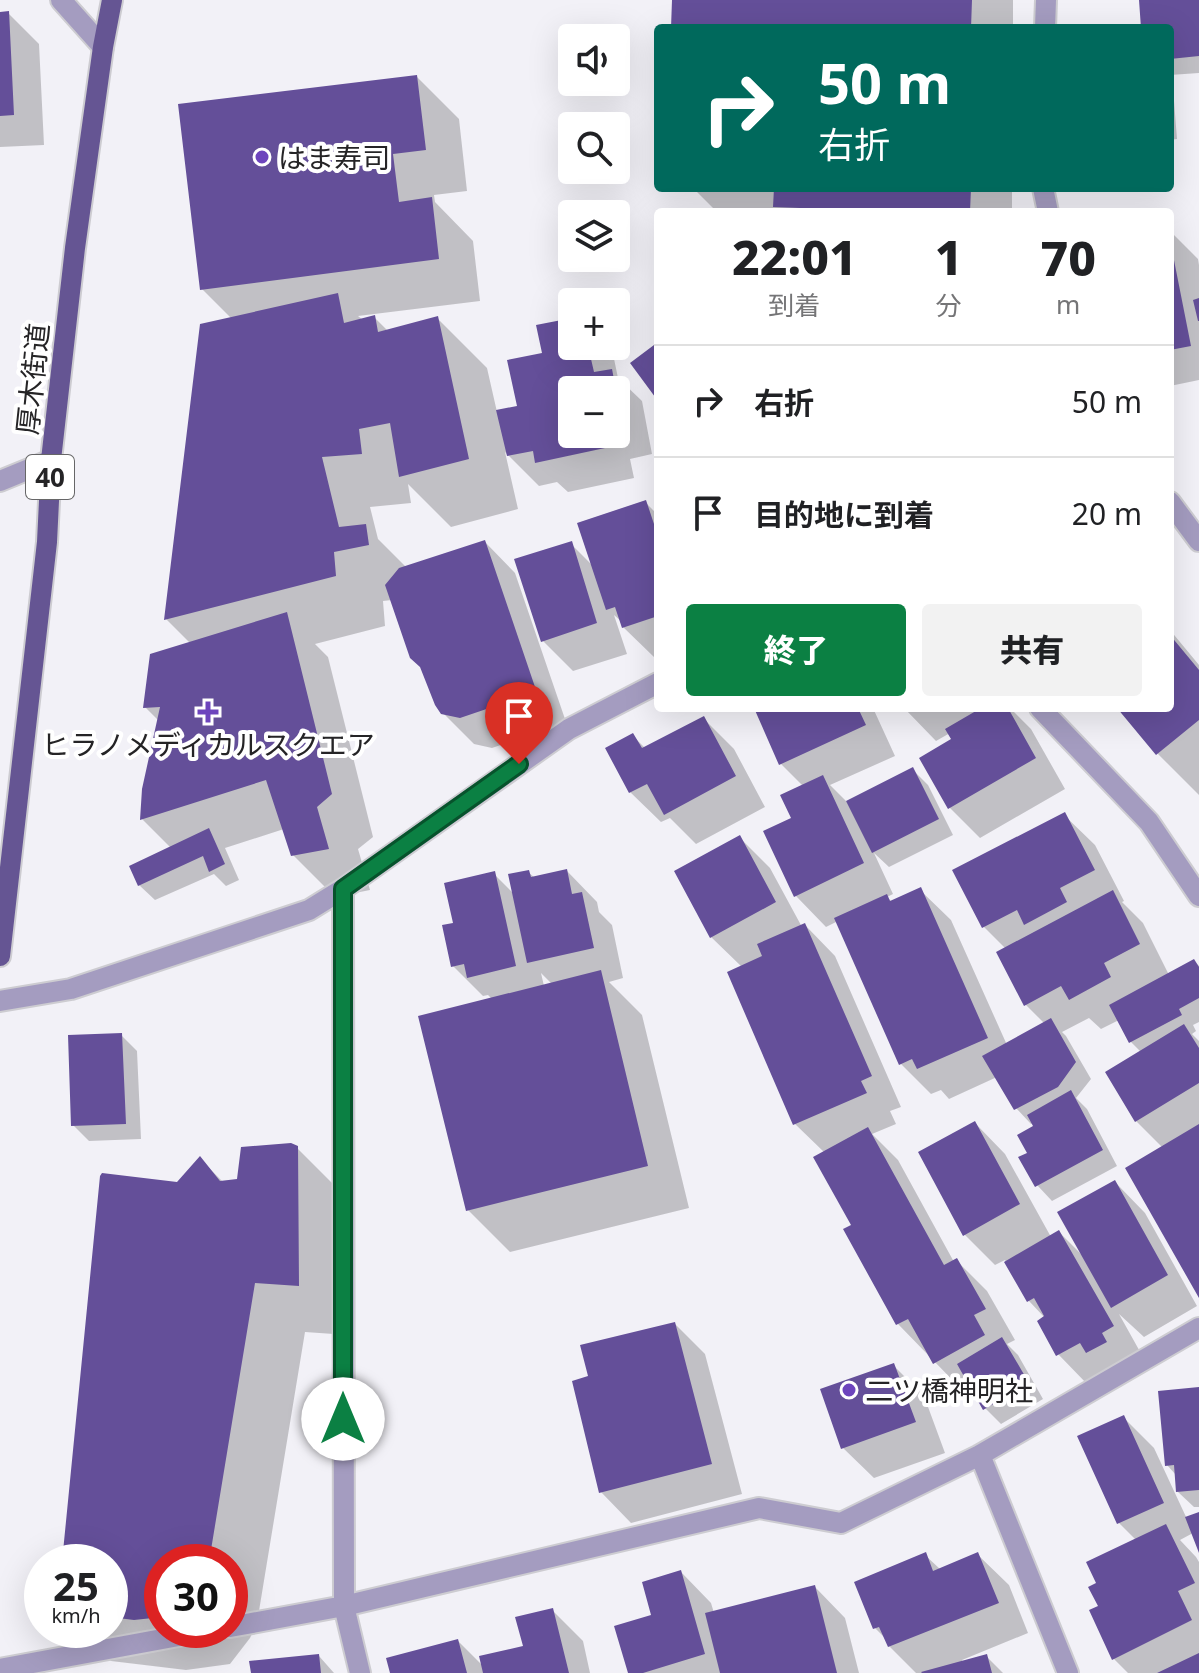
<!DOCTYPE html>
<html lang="ja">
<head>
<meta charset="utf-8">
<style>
  :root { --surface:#fff; --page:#f2f2f2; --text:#202124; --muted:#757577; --line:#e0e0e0; --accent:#0b8043 }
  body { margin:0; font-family:"Noto Sans","Noto Sans JP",sans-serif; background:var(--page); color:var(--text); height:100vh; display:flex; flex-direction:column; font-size:30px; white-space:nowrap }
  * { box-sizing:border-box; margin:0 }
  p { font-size:26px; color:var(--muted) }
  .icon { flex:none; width:44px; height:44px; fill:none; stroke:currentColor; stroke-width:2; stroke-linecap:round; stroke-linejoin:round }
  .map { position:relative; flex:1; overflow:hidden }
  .panel { position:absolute; left:654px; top:208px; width:520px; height:504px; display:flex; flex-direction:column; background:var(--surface); border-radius:8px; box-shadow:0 8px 32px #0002 }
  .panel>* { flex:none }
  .guide { position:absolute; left:654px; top:24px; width:520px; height:168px; border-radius:8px; box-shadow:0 8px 32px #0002; background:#00695c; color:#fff; overflow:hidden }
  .buttons { position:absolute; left:558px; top:24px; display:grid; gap:16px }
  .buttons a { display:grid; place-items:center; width:72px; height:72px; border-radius:8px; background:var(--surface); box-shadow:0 8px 32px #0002; font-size:40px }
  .speed { position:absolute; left:24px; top:1544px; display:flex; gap:16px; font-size:40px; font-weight:700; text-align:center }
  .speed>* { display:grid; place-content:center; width:104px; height:104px; border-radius:50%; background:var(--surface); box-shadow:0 8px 32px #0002; line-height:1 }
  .speed small { font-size:20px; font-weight:400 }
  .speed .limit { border:12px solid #d22; background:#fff; color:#111 }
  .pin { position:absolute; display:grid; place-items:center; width:68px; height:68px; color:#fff; margin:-82px -34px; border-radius:50% 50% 50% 0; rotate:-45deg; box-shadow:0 0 8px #0007 }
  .pin .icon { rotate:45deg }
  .me { position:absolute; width:88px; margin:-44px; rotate:0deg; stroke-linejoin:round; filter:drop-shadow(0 0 6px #0008) }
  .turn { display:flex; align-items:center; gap:28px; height:168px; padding:0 32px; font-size:36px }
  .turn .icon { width:104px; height:104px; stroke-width:2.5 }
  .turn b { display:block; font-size:56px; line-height:68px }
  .eta { display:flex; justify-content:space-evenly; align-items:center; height:136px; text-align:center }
  .eta b { font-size:48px; font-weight:800; line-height:56px }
  .cta { display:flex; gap:16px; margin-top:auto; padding:16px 32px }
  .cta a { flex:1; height:92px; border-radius:8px; background:var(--accent); color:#fff; font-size:32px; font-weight:800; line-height:92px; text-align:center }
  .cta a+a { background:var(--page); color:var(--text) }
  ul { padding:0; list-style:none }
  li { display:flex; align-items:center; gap:24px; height:112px; padding:0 32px; border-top:2px solid var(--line) }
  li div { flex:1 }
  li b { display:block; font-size:30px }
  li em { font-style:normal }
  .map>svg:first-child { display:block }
</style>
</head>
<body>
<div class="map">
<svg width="1199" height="1673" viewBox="0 0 1199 1673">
  <rect width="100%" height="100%" fill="#f2f1f7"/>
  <path fill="#0003" fill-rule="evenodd" d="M674,0H1013V28H673Z
    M1149,0H1199V73L1170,75V28H1143Z
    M8,13L39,44L44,145L0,147V14Z
    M417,77L459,119L467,191L434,195L435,202L473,241L480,301L358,316L363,320L374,317L388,331L437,318L487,368L497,412L519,408L544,355L572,320V346H610L612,349L618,378L642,401L652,454L630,459L634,478L568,492L557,482L539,486L505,452L518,509L451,527L408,484L411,503L370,507L378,539L407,568L485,542L515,573L565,719L564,723L492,748L474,744L443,713L392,600L383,601L385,626L315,644L328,657L373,837L358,849L370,890L335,897L293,855L284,829L225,848L239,880L226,886L214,874L155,900L139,885L171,848L142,819L159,721L145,707L191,644L166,619L202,326L232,319L202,289ZM572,390H616V434H572Z
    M1170,85L1173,88L1177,139L1170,140Z
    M693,188H1012V212H781L778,209L715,210Z
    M1170,231L1198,259L1199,265V380L1170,386Z
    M645,502L658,515V656L654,657L623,627L622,622L614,615L627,654L573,671L540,638L571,544L594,567Z
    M1170,630L1199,665V795L1158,754L1120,708H1170Z
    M756,708H873L895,756L830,785L847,802L913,770L928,785L953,835L889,867L874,853L893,894L887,897L892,902L920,890L951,920L1007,1045L1045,1024L1026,1005L1006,949L984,927L1064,815L1095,845L1124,901L1122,902L1143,923L1169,975L1194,961L1199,966V1022L1193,1025L1196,1031L1192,1034L1199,1041V1294L1163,1148L1136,1121L1141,1052L1131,1042L1119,1020L1101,1029L1089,1018L1062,1032L1066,1036L1091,1079L1076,1098L1087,1109L1117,1166L1052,1201L1037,1185L1030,1154L1036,1127L1034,1123L1031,1124L1016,1108L997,1077L949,1099L941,1090L931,1094L901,1064L838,921L826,927L796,896L765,832L794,819L803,786L781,764Z
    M904,708H1010L1031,729L1065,789L980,838L950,808L954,740L950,733L936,741Z
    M703,718L734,749L765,807L696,844L670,818L661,822L630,792L632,735L646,749Z
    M740,838L770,868L802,927L805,925L835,956L901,1107L890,1111L896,1124L872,1134L898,1160L954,1262L957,1261L987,1291L1015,1340L1007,1344L1018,1355L1043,1399L1001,1424L985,1408L974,1389L965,1393L898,1324L854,1226L825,1153L795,1124L742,967L711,937Z
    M567,871L597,902L599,912L612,925L623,978L609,982L642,1015L689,1208L510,1252L468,1210L492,999L488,995L483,996L453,966L456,924L494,874L514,894L528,872L535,878ZM541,973L552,984L544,986Z
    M121,1035L137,1051L141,1139L89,1141L73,1125Z
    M975,1123L1005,1154L1051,1237L1059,1232L1083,1256L1115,1182L1145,1213L1197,1306L1144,1337L1119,1314L1143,1357L1088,1385L1058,1354L1045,1318L1029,1301L1005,1260L995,1265L965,1235Z
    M297,1148L347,1198L348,1335L305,1332L257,1623L250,1638L230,1664L186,1670L111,1661L81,1630H110V1562H64L177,1184L200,1159L223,1182L238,1181ZM162,1562H230V1630H162Z
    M675,1324L705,1354L742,1494L631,1523L601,1492L590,1377Z
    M893,1365L924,1396L945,1453L874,1478L843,1448Z
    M1199,1389V1507H1194L1178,1492L1176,1475L1167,1465Z
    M1123,1417L1154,1448L1187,1519L1199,1514V1548L1193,1533L1180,1540L1196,1557L1199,1562V1673H1128L1114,1659L1100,1607L1099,1584L1136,1540L1119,1523L1080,1437Z
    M925,1555L941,1570L978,1555L1009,1585L1028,1633L962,1660L963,1662L986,1656L1003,1673H916L889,1646L887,1640L875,1628Z
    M681,1572L711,1603L714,1613L815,1587L845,1618L859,1673H630L654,1617Z
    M552,1610L583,1641L590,1673H392L458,1641L483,1666L525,1647Z
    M319,1656L334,1673H253Z"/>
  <path fill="#644f99" d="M672,0H972L971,28H671Z
    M1139,0H1199V56L1170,59V28H1141Z
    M9,11L14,115L0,116V12Z
    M417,75L426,150L393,154L399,202L432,197L439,259L200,290L178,104Z
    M774,188H971L970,212H826L827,209L773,207Z
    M1170,245H1171L1191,346L1170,350Z
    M338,293L344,323L375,315L378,332L438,316L469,459L399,477L390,423L359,429L362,454L322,457L339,527L366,524L369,545L334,552L336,576L164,620L200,324Z
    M1199,298V321H1198L1193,300Z
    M572,318V346H588L594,372L612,369L616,390H572V434H602L605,448L535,463L533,451L507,456L496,410L517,406L507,360L542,353L536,325Z
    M658,342V401L630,363Z
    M617,396L623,424L616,425V397Z
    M646,500L658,536V616L622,628L615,607L606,610L577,523Z
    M485,540L535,687L534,693L460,718L441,714L435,705L420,667L410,658L385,585L399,568Z
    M572,541L597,623L541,642L514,559Z
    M287,612L332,794L317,807L329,849L291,856L266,780L140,820L142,789L160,707L143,708L150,654Z
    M1170,635L1199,670V720L1156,755L1117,708H1170Z
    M754,708H858L866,725L779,765Z
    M981,708H1008L1036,758L948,809L919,758L951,739L945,729Z
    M704,716L736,776L664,815L647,784L629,793L605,748L633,733L642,748Z
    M913,767L939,819L872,853L846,801Z
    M823,775L864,863L794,897L763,831L791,818L780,795Z
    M1065,812L1095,870L1060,888L1067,902L1024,925L1017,910L982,928L952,870Z
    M209,828L225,864L209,872L203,856L138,886L129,866Z
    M740,835L776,902L710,938L674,871Z
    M567,869L572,894L582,892L594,948L527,963L508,874L529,870L531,877Z
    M495,871L516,966L467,978L464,964L451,967L442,925L453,923L444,883Z
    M921,887L988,1038L917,1069L912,1059L899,1065L834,918L887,894L890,901Z
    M1113,890L1140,944L1104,963L1111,977L1069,1000L1061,986L1024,1006L996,952Z
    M805,923L872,1076L861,1081L867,1093L793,1125L727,972L762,956L757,944Z
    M1194,959L1199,967V998L1179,1009L1182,1015L1129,1043L1109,1005Z
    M601,970L648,1166L466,1211L418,1016Z
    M1051,1018L1076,1062L1058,1087L1014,1110L982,1056Z
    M1184,1024L1199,1048V1083L1135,1122L1105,1072Z
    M122,1033L126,1124L71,1126L68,1035Z
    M1071,1090L1103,1150L1035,1187L1018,1157L1027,1153L1017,1135L1033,1126L1027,1115Z
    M975,1121L1020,1204L963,1236L918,1152Z
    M1199,1124V1298L1125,1168Z
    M868,1127L944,1265L957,1258L986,1309L974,1315L985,1335L933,1364L908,1319L896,1325L843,1229L851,1225L813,1157Z
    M291,1143L298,1146L299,1286L255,1283L209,1562H162V1617L134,1620L110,1617V1562H62L100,1176L102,1173L177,1182L200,1156L220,1181L237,1179L241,1147Z
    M1115,1180L1168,1275L1111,1308L1057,1212Z
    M1059,1230L1114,1326L1102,1333L1107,1342L1086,1353L1080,1343L1056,1356L1037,1321L1044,1316L1034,1298L1027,1302L1004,1262Z
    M675,1322L712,1464L599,1493L572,1381L588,1376L580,1345Z
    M1002,1337L1029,1383L983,1410L957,1364Z
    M894,1363L916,1422L841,1449L820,1389Z
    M1199,1387V1490L1176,1492L1174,1465L1165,1466L1158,1391Z
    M1124,1415L1164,1503L1117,1524L1077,1436Z
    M1199,1512V1553L1185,1517Z
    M1166,1524L1195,1583L1178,1591L1192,1620L1112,1660L1089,1610L1098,1606L1088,1587L1096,1583L1086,1562Z
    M926,1552L933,1571L978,1552L999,1603L888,1647L879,1627L873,1629L854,1582Z
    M681,1570L705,1654L643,1673H628L614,1626L651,1615L642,1582Z
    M815,1585L837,1673H720L705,1613Z
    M553,1608L569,1673H483L479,1656L523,1646L515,1617Z
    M458,1639L467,1673H390L386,1658Z
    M1199,1653V1673H1157Z
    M319,1654L321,1673H251L249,1661Z
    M987,1654L992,1673H922L921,1672Z"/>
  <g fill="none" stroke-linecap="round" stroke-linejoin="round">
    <defs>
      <path id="minor" d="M61,0L103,47
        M1045,28L1046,0
        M1043,188L1048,212
        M0,481L51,460
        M1170,502L1199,541
        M1040,708L1149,822L1199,896
        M343,889L344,1606L360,1673
        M0,1001L71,989L309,910L343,889L569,729L658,683
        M980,1455L1068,1673
        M230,1627L344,1606L759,1508L841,1523L980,1455L1199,1328
        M0,1669L211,1630"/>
      <path id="major" d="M0,956L47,542L51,460L75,248L103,47L112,0"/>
    </defs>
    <use href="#minor" stroke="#cdccd1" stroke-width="24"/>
    <use href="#major" stroke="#cdccd1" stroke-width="24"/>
    <use href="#minor" stroke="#a49cc0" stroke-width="20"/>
    <use href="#major" stroke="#655593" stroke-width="20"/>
  </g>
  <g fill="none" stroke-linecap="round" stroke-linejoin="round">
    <defs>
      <path id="route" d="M343,1419V889L519,764"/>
    </defs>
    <use href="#route" stroke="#07532c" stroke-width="20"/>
    <use href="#route" stroke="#0b8043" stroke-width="14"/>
  </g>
  <g fill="#6d44bd" stroke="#fff" stroke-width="3">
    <circle cx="262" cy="157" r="8"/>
    <path d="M204 700h8v8h8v8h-8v8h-8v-8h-8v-8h8z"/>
    <circle cx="849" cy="1390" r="8"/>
  </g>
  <g text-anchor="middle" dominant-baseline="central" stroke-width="8" stroke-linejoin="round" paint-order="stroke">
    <rect fill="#fff" stroke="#666667" stroke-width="2" x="26" y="455" width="48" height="44" rx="6"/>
    <g font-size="26" font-weight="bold" fill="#252426">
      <text x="50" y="477">40</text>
    </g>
    <g font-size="28" fill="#252426" stroke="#fff" text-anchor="start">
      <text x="278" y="157">はま寿司</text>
      <text x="208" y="744" text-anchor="middle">ヒラノメディカルスクエア</text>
      <text x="865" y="1390">二ツ橋神明社</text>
    </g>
    <g font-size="28" fill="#252426" stroke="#fff">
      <text transform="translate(32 379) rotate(-84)">厚木街道</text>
    </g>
  </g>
</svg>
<div class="buttons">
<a><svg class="icon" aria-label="sound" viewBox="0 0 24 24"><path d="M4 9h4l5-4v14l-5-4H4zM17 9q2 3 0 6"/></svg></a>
<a><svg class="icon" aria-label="search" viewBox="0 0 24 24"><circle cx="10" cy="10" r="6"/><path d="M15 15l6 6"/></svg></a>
<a><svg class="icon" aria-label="layers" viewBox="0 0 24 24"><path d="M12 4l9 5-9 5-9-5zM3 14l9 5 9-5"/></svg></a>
<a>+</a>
<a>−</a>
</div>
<div class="speed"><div>25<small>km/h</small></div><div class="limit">30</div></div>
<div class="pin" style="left:519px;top:764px;background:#d93025"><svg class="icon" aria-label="arrive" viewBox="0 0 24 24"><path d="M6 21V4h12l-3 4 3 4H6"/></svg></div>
<svg class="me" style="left:343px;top:1419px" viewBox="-20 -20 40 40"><circle r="19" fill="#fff"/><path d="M0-13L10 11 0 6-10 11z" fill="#0b8043"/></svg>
<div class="guide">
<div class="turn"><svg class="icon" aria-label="right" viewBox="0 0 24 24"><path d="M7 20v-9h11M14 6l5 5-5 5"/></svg><div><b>50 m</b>右折</div></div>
</div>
<section class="panel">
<div class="eta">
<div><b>22:01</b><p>到着</p></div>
<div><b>1</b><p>分</p></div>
<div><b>70</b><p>m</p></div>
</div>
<ul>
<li><svg class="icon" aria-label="right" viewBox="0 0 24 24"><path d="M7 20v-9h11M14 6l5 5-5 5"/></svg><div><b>右折</b></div><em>50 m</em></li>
<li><svg class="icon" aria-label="arrive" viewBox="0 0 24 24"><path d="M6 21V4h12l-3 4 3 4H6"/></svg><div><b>目的地に到着</b></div><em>20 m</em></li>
</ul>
<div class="cta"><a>終了</a><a>共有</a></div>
</section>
</div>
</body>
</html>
